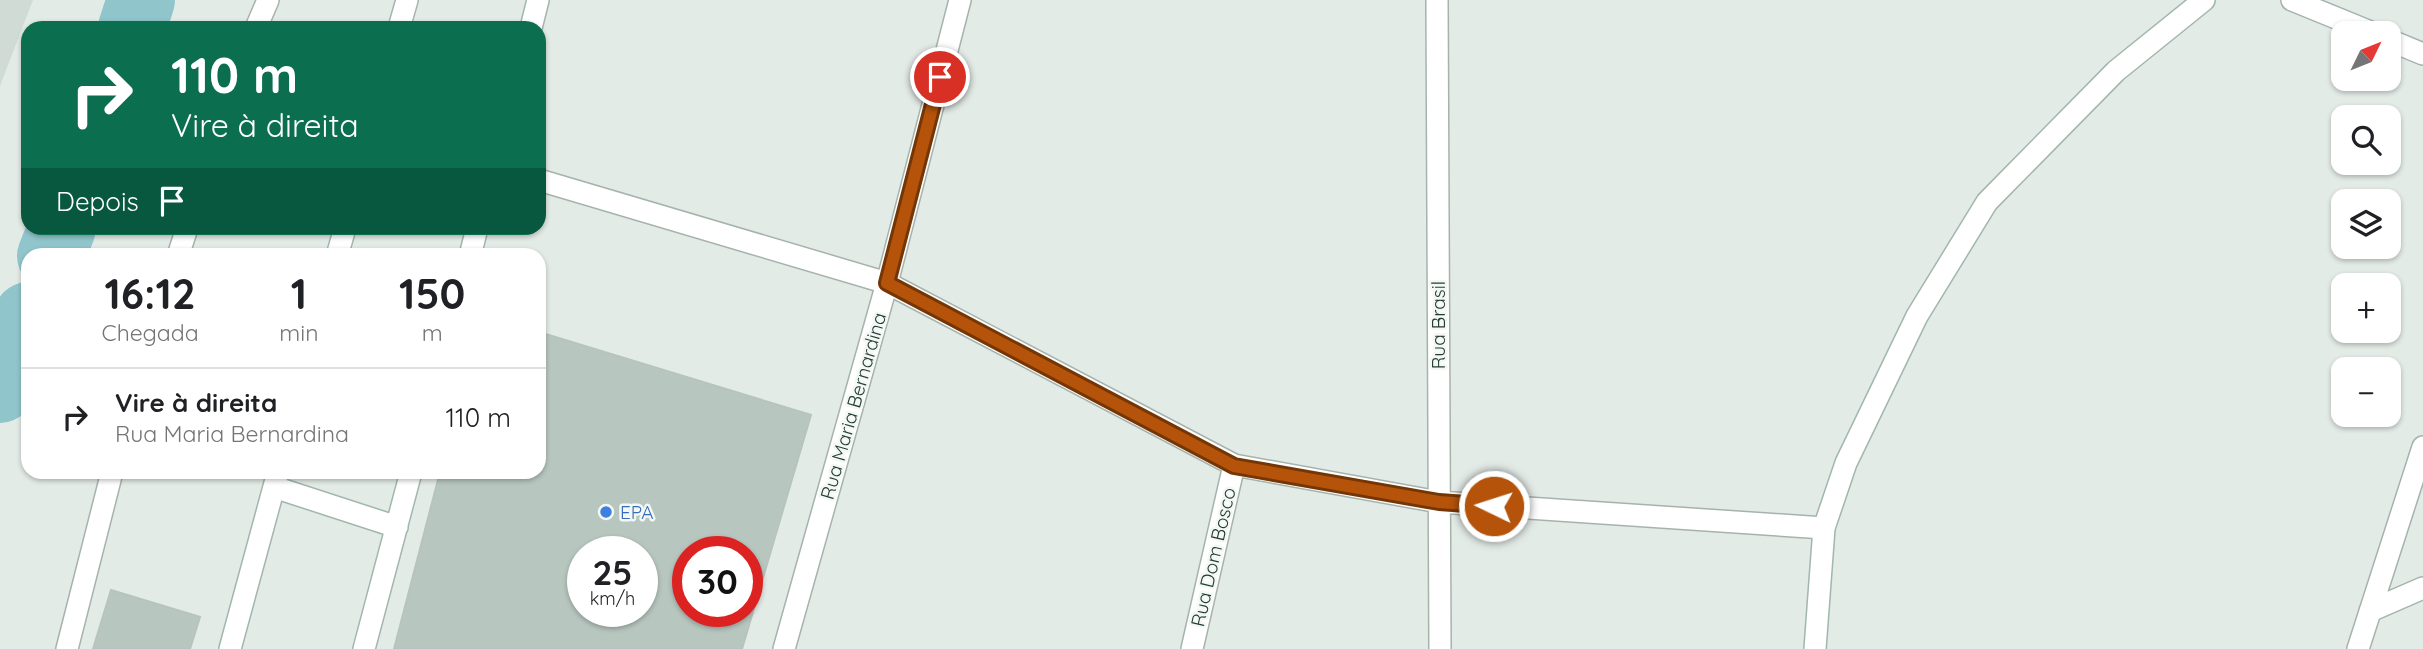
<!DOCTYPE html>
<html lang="pt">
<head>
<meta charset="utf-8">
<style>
  :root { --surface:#fff; --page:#f6f6f6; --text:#202124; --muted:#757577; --line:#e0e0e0 }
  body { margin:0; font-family:Quicksand,sans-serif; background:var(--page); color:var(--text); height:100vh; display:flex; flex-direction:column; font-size:26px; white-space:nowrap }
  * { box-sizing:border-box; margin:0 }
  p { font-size:23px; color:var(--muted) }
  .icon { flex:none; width:38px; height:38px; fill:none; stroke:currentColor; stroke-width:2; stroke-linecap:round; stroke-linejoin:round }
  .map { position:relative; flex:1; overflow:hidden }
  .details { position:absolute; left:21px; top:248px; width:525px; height:231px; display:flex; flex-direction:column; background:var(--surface); border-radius:21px; box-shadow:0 2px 5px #0004 }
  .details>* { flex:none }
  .guide { position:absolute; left:21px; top:21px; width:525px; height:214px; border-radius:21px; box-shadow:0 2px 5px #0004; background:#0b6e4f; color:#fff; overflow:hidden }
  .needle { width:46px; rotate:47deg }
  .controls { position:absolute; left:2331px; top:21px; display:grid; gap:14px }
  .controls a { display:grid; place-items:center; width:70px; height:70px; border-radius:14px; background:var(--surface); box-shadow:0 2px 5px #0004; font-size:35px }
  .speed { position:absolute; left:567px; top:536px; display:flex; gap:14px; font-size:35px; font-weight:700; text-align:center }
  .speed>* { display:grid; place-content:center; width:91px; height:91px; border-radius:50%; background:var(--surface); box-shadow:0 2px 5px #0004; line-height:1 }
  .speed small { font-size:18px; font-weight:400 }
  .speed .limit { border:10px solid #d22; background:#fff; color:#111 }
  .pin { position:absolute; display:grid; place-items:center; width:60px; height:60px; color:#fff; margin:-30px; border:4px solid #fff; border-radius:50%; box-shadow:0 2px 7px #0007 }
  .me { position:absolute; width:77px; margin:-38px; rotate:274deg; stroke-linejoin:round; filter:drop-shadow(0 0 5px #0008) }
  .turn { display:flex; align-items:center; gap:24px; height:147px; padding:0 35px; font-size:32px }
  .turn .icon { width:91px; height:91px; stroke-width:2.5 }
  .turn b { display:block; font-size:49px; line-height:60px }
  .then { display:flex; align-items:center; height:66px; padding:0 35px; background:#0003; gap:14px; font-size:26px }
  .eta { display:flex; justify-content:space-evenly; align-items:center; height:119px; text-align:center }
  .eta b { font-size:42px; font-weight:800; line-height:49px }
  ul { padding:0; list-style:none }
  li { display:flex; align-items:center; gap:21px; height:98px; padding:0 35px; border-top:2px solid var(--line) }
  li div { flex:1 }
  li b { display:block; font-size:26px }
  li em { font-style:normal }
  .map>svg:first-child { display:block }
</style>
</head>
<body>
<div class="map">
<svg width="2423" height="649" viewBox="0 0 2423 649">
  <rect width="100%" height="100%" fill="#e3ebe7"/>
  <path fill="#d1dbd6" d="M0,0H33L0,86Z"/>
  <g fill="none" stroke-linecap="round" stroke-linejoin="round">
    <path stroke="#90c6cb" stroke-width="68" d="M132,28L141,0
      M51,256L62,228
      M0,389L28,316"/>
  </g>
  <path fill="#b8c6c0" stroke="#b6c4bd" stroke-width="2" fill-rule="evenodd" d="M539,332L811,415L742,649H394L440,472H539ZM583,551H642V611H583ZM688,551H747V611H688Z
    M111,590L200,617L190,649H93Z"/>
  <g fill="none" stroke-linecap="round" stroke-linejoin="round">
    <defs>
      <path id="street" d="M1437,0L1440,649
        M2292,0L2373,33
        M256,28L268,0
        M2389,40L2423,54
        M539,180L887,283L1234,465L1439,502L1824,528
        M178,256L187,228
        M2370,611L2423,588
        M67,649L112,472
        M784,649L887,283L960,0
        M1192,649L1234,465
        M2358,649L2423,447"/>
      <path id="secondary" d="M399,28L407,0
        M531,28L538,0
        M337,256L345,228
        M470,256L477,228
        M274,487L397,527
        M230,649L278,472
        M364,649L411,472
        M1815,649L1824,528L1846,463L1917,316L1987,202L2116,71L2204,0"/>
    </defs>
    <use href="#street" stroke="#a6b3ad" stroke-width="24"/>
    <use href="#secondary" stroke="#a2b6ae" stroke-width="24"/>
    <use href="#street" stroke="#fff" stroke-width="21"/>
    <use href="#secondary" stroke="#fff" stroke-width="21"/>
  </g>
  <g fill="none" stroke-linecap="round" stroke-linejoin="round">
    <defs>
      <path id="route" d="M940,77L887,283L1234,466L1439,502L1494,506"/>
    </defs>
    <use href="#route" stroke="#753606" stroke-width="18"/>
    <use href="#route" stroke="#b45309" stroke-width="12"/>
  </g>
  <circle fill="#3f7fe0" stroke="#f3f8f5" stroke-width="2.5" cx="606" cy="512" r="7"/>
  <g text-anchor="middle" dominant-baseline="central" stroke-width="5" stroke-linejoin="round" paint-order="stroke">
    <g font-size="19" fill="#243b33" stroke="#f3f8f5">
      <text transform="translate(1438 325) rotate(-90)">Rua Brasil</text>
      <text transform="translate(853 406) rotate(-74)">Rua Maria Bernardina</text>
      <text transform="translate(1213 557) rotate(-77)">Rua Dom Bosco</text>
    </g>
    <g font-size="19" fill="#366cbe" stroke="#f3f8f5" text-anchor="start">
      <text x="620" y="512">EPA</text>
    </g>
  </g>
</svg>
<div class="controls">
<a><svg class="needle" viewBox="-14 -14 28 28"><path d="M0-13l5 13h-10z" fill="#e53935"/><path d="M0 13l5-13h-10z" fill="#757577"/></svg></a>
<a><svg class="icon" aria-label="search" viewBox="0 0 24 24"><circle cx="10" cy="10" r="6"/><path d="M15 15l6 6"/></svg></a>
<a><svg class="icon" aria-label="layers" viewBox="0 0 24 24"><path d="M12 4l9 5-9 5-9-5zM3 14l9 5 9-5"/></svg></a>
<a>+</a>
<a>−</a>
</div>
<div class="speed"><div>25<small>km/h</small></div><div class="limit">30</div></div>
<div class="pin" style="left:940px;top:77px;background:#d93025"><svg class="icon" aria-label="arrive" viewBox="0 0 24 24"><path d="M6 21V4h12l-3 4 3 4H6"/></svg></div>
<svg class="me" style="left:1494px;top:506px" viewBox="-20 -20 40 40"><circle r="17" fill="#b45309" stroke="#fff" stroke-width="3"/><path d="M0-11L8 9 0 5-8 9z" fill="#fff"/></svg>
<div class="guide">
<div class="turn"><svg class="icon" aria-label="right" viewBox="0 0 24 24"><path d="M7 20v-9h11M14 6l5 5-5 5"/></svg><div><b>110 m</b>Vire à direita</div></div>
<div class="then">Depois<svg class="icon" aria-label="arrive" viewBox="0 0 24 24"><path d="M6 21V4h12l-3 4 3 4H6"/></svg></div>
</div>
<section class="details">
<div class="eta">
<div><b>16:12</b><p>Chegada</p></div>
<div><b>1</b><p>min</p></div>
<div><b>150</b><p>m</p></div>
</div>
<ul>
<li><svg class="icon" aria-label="right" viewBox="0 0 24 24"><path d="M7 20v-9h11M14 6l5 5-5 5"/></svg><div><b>Vire à direita</b><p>Rua Maria Bernardina</p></div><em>110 m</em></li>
</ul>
</section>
</div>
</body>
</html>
